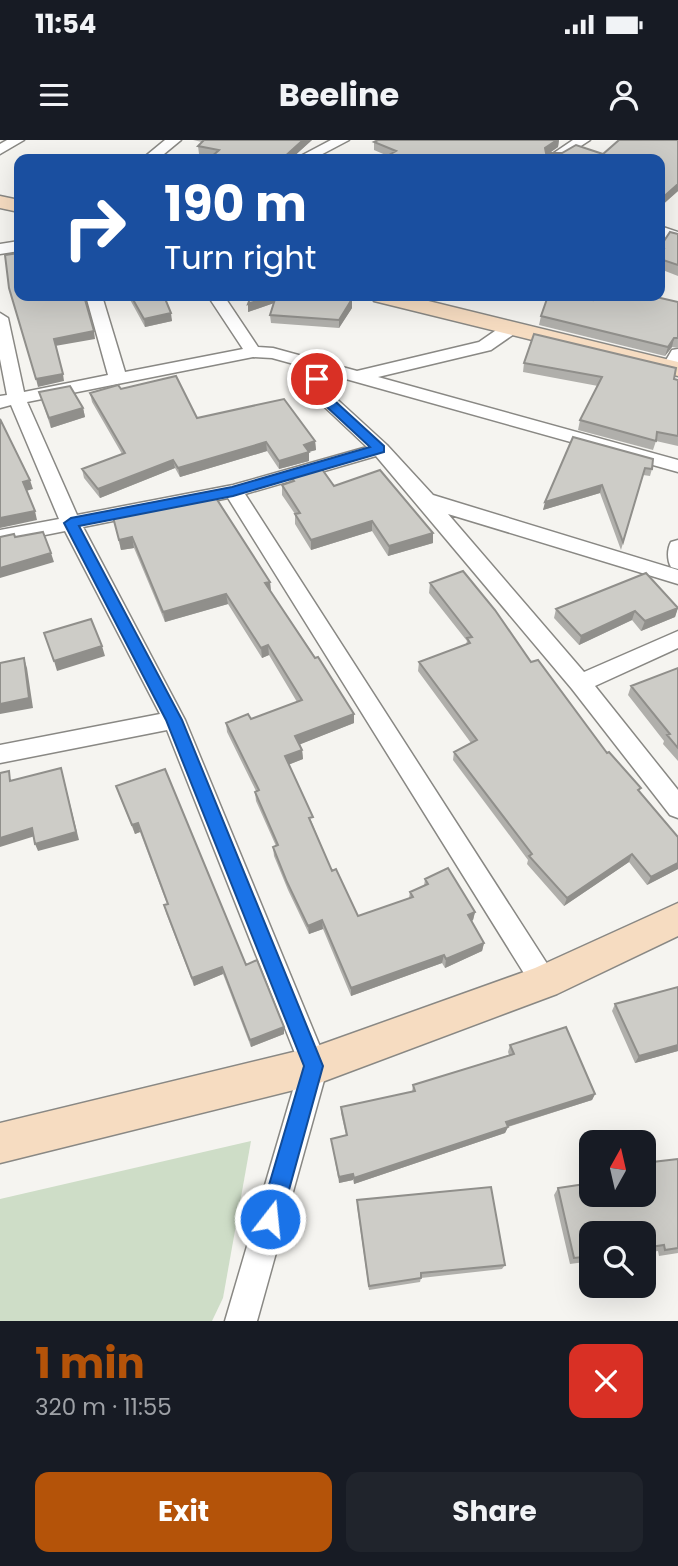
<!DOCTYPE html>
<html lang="en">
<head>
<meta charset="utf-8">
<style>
  :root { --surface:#171b24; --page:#20242c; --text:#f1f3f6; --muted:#9ea1a6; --accent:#b45309 }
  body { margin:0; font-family:Poppins,sans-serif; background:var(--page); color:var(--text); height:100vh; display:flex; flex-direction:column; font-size:26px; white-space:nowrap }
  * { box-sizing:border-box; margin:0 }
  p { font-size:23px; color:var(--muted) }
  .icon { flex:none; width:38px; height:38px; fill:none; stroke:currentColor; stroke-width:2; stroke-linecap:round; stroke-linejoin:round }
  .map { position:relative; height:1181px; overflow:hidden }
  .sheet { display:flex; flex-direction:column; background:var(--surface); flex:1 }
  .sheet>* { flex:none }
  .top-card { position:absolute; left:14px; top:14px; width:651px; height:147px; border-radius:14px; box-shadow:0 7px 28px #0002; background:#1a4fa0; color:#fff; overflow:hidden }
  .needle { width:46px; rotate:8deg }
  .fabs { position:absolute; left:579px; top:990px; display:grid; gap:14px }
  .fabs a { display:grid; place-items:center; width:77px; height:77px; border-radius:14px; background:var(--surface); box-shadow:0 7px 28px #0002; font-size:35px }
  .pin { position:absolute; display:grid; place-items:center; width:60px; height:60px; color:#fff; margin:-30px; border:4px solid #fff; border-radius:50%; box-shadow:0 2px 7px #0007 }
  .me { position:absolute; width:77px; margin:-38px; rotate:16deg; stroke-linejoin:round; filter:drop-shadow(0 0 5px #0008) }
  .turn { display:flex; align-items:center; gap:24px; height:147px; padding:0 35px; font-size:32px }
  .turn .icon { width:91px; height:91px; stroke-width:2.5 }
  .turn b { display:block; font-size:49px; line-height:60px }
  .round { display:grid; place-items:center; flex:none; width:74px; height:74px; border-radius:14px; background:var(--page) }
  .overview { display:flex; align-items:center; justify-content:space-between; height:119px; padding:0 35px }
  h1 { font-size:42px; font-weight:700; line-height:52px; color:var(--accent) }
  .action { display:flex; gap:14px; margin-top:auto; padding:14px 35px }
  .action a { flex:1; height:80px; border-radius:14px; background:var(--accent); color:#fff; font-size:28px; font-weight:700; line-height:80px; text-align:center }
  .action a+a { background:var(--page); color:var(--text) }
  .status { display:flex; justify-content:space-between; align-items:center; height:49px; padding:0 35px; background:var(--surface); direction:ltr }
  .status svg { height:19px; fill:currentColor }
  header { display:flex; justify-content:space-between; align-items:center; height:91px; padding:0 35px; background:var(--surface); font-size:32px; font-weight:700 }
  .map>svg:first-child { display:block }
</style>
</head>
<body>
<div class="status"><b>11:54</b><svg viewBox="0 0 49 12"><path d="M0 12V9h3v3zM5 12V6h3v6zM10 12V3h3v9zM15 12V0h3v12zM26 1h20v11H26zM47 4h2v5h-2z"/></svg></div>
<header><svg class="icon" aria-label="menu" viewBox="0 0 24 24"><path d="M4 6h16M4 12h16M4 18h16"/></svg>Beeline<svg class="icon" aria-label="person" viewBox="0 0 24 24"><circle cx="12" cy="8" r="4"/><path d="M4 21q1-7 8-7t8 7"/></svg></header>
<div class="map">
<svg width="678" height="1181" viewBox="0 0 678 1181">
  <rect width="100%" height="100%" fill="#f5f4f0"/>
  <path fill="#ceddc7" d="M251,1001L223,1158L212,1181H0V1059Z"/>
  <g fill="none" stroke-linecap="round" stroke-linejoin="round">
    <defs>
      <path id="street" d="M7,0H24L0,14V4Z
        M165,0H181L158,19H142Z
        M331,0H349L313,19H295Z
        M573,0H590L561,19H545Z
        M660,86L678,92V102L660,96Z
        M19,101V111L0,114V104Z
        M86,156H102L125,232L243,209L208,156H224L258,207L273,208L357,231L479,202L505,184H517L519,188L517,192L491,210L378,237L678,320V332L328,234L326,239L328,251L387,305L433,355L678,430V444L448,374L584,532L678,491V508L595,546L678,650V678L670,675L572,549L376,316L245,354L553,833L557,842L553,851L544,854L535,851L228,358L83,387L185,580L328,926L257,1181H225L300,926L167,590L0,623V605L160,574L65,391L0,404V390L59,379L11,265L0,268V256L7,255L0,219V173L8,178L24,252L108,235ZM253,217L272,218L312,229L308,239L314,257L367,307L233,345L77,375L27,262Z
        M678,209V229L671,232L665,231L662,227L672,210Z
        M678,400V429L671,427C667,420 667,409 671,402Z"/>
      <path id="secondary" d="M0,56L19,60V72L0,68Z
        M371,156H408L678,222V236L374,161Z
        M678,763V796L557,854L314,945L0,1023V983L314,907L535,828Z"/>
    </defs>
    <use href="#street" stroke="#898884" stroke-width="3"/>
    <use href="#secondary" stroke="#898884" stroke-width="3"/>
    <use href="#street" fill="#fff" fill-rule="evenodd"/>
    <use href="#secondary" fill="#f6dcc1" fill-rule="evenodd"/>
  </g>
  <path fill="#b0afab" d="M193,0H312L291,19L212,17L199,14L198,6L202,2Z
    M378,0H559L558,7L549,13L603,14L678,0V51L660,67V19L388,16L374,10V2Z
    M678,94V136L660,129V107Z
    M128,156H164L172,181L145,187Z
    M251,156L352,159V168L339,188L271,183L270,175L274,163L248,172Z
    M593,160L678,162V208L672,207L665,216L539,185L541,176Z
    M524,223L678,240V306L656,301L653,310L578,290L580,280L598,246L523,232Z
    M121,249L197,278L315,301L316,310L309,312V321L279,329L267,311L180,337L175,328L100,358L84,338L82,329L122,314L92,262L90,253Z
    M39,252L83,268L85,277L51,288Z
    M573,297L652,329L650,336L643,335L621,410L600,353L543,370Z
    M289,334L334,346L433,403L388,416L372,391L311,410L295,384V374L282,355V345L290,342Z
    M113,377L270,442L271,452L354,574V583L300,604L302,610L303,619L288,625L332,731L358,776L409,758L410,752L424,746L425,739L475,772L473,780L472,781L484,803L482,811L445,828L442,823L351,856L323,789L309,794L288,750L274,716L273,707L276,706L256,661L255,652L256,651L227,592L226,583L251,579L297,562L269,515L262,518L228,464L165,482L134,408L121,410Z
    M430,443L531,522L607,613L678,697V729L647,745L629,722L564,766L527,724L528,720L453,620L454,612L471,603L418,531L419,522L466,504L467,501L429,453Z
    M678,467L675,477L641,491L632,480L579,505L554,478L556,469Z
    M678,528V621L663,604L664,601L628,555L631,546Z
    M116,646L246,825L284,887V894L251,907L223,834L194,846L166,773L164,765L167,764L140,692L135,694L119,655Z
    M678,847V911L635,923L612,871L615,864Z
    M510,905L595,954L592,960L508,987L505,993L354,1044L353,1040L339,1043L332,1004L331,999L346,995L341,973V967L412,952L413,945L509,915L508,912Z
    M678,1019V1113L659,1116L658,1111L644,1113V1094H592V1121L570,1124L554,1055L558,1048L644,1055Z
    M357,1060L505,1125L502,1129L421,1138L420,1142L369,1150L357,1066Z"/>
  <path fill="#908f8b" d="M303,0H312L291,19H282Z
    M557,0H559L558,7L544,17L545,8Z
    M678,44V51L660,67V60Z
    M270,156H276L277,162L248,172V164Z
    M352,159V168L339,188V180Z
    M171,173L172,181L145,187L144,179Z
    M94,191L95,199L55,206L54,199Z
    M674,198L672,207L665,216L668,207Z
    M63,234L64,241L38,247L36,239Z
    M83,268L85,277L51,288L49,278Z
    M315,301L316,310L304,313V305Z
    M266,302L267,311L180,337L178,328Z
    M309,312V321L279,329V321Z
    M173,320L175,328L100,358L98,349Z
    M30,340L33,349L26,351L23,342Z
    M602,345L600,353L543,370L545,362Z
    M35,371L37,380L0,388V378Z
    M372,381V391L311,410V400Z
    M433,393V403L388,416L389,406Z
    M132,397L134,408L121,410L119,400Z
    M51,413L54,422L0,438V428Z
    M270,442L271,452L265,443Z
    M226,454L228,464L165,482L163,472Z
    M678,468L675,477L641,491L645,481Z
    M635,471L632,480L579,505L581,496Z
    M268,505L269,515L262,518L261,508Z
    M102,506L105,516L57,531L54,521Z
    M24,518L27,528L33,568L0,574V564Z
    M354,574V583L296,606L295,596Z
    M302,610L303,619L285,626V616Z
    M61,628L79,700L38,711L35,704Z
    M138,683L140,692L135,694L132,685Z
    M32,688L35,696L0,707V698Z
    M632,714L629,722L564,766L567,758Z
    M678,723V729L647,745L651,737Z
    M475,772L473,780L466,784L468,775Z
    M322,780L323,789L309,794L308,786Z
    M484,803L482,811L445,828L446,819Z
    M444,815L442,823L351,856V848Z
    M222,827L223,834L194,846L192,838Z
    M284,887V894L251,907L250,900Z
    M678,905V911L635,923L639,916Z
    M595,954L592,960L503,988L506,982Z
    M508,987L505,993L354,1044V1038Z
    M353,1034V1040L339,1043V1037Z"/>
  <path fill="#cdccc7" stroke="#908f8b" stroke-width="2" d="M204,0H303L282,19H209L219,10L198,6Z
    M378,0H557L545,8L546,13H562L576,5L603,14L619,0H678V44L660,60V19H382L396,11L374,2Z
    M670,92L678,94V125L660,119V116L664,109L660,107Z
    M19,113V156H84L94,191L54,199L63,234L36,239L9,148L5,115Z
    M131,156H164L171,173L144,179Z
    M251,156H270L248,164Z
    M276,156H337L352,159L339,180L270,175Z
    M548,156H575L593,160L595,156H652L678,162V198H674L668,207L541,176Z
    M534,194L676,228L674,239L678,240V296L657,292L656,301L580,280L602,237L524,223Z
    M176,236L197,278L284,259L315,301L304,305L309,312L279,321L266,302L178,328L173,320L98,349L82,329L125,313L90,253L118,245L121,249Z
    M70,246L83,268L49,278L39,252Z
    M0,279L30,340L23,342L35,371L0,378Z
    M573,297L653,319L652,329L645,328L623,402L602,345L545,362Z
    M319,325L334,346L380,330L433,393L389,406L372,381L311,400L295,374L300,373L282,345L294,341L289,334Z
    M216,358L270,442L265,443L315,518L318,517L354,574L295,596L302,610L285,616L313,677L309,678L332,731L336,729L358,776L413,757L410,752L428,744L425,739L448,728L475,772L468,775L484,803L446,819L444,815L351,848L322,780L308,786L287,742L273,707L278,705L255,652L259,650L226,583L248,574L251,579L302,560L268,505L261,508L226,454L163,472L132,397L119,400L113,377Z
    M43,392L51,413L0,428V397L14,394L15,397Z
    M463,431L495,470L531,522L538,520L607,613L609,612L641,648L638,650L678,697V723L651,737L632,714L567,758L529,716L532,714L454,612L477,600L419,522L470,503L467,498L472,497L430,443Z
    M646,433L678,468L645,481L635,471L581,496L556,469Z
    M91,479L102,506L54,521L44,493Z
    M24,518L29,558L0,564V523Z
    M678,528V608L667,595L670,594L631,546Z
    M61,628L76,692L35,704L32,688L0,698V633L9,631L10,641Z
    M165,629L246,825L257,820L284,887L250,900L222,827L192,838L164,765L168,764L138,683L132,685L116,646Z
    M678,847V905L639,916L615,864Z
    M566,887L595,954L506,982L508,987L354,1038L353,1034L339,1037L331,999L347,995L341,967L415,951L413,945L514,914L510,905Z
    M678,1019V1108L665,1110L664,1105L644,1108V1094H592V1116L574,1118L558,1048L592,1043V1055H644V1023Z
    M491,1047L505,1125L421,1133V1138L369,1146L357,1060Z"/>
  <path fill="#1a73e8" stroke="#114b97" stroke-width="2" d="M317,235L323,239L325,252L384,306V312L233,356L79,386L182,580L323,926L281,1079L278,1086L270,1089L263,1086L259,1079L304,926L166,580L64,383L71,378L232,347L370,307L315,256L311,239Z"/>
</svg>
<div class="fabs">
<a><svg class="needle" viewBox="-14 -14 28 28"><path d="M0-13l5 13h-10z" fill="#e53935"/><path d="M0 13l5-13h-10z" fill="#9ea1a6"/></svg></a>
<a><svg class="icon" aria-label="search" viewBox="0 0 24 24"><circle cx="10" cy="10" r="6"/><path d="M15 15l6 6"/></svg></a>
</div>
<div class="pin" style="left:317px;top:239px;background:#d93025"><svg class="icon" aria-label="arrive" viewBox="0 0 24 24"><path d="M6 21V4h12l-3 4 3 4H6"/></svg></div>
<svg class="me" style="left:270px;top:1079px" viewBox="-20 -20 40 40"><circle r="17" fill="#1a73e8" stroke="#fff" stroke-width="3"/><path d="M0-11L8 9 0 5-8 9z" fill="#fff"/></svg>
<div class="top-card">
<div class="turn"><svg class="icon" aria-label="right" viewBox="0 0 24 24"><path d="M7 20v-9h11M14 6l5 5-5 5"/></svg><div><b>190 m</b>Turn right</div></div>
</div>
</div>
<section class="sheet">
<div class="overview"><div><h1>1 min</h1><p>320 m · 11:55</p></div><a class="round" style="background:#d93025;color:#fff"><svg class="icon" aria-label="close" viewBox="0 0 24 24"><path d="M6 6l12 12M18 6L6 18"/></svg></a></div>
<div class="action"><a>Exit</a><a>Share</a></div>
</section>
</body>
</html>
